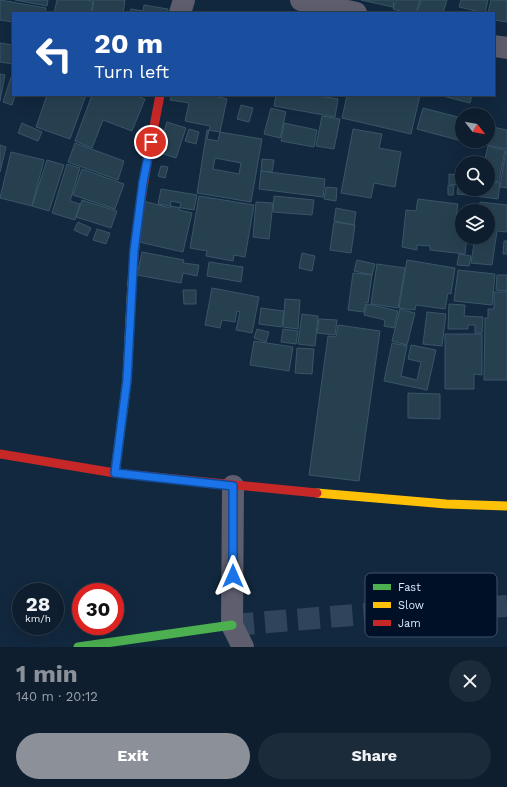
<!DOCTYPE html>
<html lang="en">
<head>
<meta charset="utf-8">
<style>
  :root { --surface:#0e1e2e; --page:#1c2b3a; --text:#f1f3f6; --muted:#9ba2aa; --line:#2e3c4a; --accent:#8c9099 }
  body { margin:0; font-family:"Work Sans",sans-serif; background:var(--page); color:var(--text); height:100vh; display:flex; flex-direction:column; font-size:15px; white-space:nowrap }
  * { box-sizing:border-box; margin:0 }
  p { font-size:13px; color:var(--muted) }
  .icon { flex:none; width:22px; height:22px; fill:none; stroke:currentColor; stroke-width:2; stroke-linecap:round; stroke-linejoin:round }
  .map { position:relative; height:647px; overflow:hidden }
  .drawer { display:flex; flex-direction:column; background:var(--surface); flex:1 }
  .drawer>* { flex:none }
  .guide { position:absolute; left:12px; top:12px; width:483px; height:84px; border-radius:0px; box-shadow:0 4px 16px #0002,0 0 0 1px var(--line); background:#1a4fa0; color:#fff; overflow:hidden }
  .needle { width:26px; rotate:121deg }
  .buttons { position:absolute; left:455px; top:108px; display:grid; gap:8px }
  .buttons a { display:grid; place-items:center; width:40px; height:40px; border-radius:50%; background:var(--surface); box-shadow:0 4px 16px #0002,0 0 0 1px var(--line); font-size:20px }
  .speed { position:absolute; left:12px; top:583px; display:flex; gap:8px; font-size:20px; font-weight:700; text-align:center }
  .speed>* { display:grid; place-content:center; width:52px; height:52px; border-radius:50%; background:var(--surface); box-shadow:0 4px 16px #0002,0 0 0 1px var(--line); line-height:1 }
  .speed small { font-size:10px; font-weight:400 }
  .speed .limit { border:6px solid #d22; background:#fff; color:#111 }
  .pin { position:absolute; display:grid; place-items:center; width:34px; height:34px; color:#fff; margin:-17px; border:2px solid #fff; border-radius:50%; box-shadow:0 1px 4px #0007 }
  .me { position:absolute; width:44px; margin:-22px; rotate:0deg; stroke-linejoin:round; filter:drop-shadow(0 0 3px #0008) }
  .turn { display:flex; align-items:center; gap:14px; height:84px; padding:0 16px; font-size:18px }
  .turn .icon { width:52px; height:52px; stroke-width:2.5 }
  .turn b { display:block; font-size:28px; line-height:34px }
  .round { display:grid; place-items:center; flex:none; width:42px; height:42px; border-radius:21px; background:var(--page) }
  .overview { display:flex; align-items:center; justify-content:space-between; height:68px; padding:0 16px }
  h1 { font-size:24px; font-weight:700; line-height:30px; color:var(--accent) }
  .action { display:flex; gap:8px; margin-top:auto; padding:8px 16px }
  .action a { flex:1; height:46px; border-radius:24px; background:var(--accent); color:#fff; font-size:16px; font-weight:700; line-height:46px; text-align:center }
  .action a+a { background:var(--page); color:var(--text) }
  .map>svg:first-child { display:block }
</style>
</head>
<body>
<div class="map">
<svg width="507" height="647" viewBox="0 0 507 647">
  <rect width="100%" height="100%" fill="#12283e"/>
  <path fill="#274050" stroke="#395568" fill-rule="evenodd" d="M0,0L46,8L45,13H13V22L0,20Z
    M15,0H48L47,6Z
    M57,0H86L93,1L91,13H54Z
    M94,0H125L123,13H92Z
    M361,0H394L393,7Z
    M396,0H420L416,13H407L393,9Z
    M421,0H447L443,13H417Z
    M461,0H488L485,13L459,7Z
    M491,0H507V22L494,20V13H488Z
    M144,5L168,9L167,13H130L131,9L143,11Z
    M0,43L13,45V64L0,62Z
    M0,74L5,75L0,101Z
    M12,74L13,75V95H15L12,105L3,102Z
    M47,95H86L70,139L36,127Z
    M92,95H134L145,99L132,131L103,120L92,148L75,141Z
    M172,95H211L227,99L218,141L207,139L210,126L185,121L189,103L170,100Z
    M276,95H313L338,99L335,117L274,106Z
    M347,95H420L411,134L342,118Z
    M439,95H472L470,103Z
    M241,105L253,108L249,122L237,119Z
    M271,108L286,112L280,138L264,134Z
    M423,108L462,118V127L458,140L417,129Z
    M322,116L340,119L334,149L316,146Z
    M167,122L186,128L176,158L157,152Z
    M22,123L42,132L38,141L18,133Z
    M284,123L317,130L314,147L281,141Z
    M488,126L507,130V149L469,141H488Z
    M189,129L199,132L196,144L185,141Z
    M353,129L382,134L379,148L401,152L395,187L374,183L371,198L341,193Z
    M207,130L262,139L251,202L197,193ZM215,158L241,163L239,174L213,169Z
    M75,143L124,161L118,180L68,162Z
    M0,145L6,147L0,172Z
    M488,146L505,150L499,182L488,180V163H484Z
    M506,150H507V188L500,187Z
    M11,152L44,160L32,206L0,198Z
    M262,159L274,160L272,172L261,171Z
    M47,160L64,165L49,211L32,206Z
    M67,164L80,168L70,201L80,204L75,220L52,213Z
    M161,166L168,167L165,178L158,176Z
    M82,169L124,184L115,209L73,195Z
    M261,171L325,179L323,197L259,189Z
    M449,174L458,175L456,185L449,184Z
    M488,182L500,183L498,199L467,195L468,189H488Z
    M448,185L454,186L453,195H448Z
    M458,186H462V189H467V195L457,194Z
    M326,187L337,188L336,201L324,199Z
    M161,189L197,195L194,210L158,204Z
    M199,196L254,205L245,257L234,255L233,261L206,256L207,251L190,248Z
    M274,196L314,200L312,215L273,212Z
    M418,199L458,204L455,223H462V237H467L465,254L430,250V246L417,245V250L402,247L406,210L416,211Z
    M82,200L117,211L111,228L76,217Z
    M143,201L170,208L171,201L181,203L179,210L192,213L183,252L139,242Z
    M256,202L273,203L269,239L253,237Z
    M480,202L507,205V232L497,231L492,265L471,263L475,237H488V211H479Z
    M336,208L356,212L354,225L334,221Z
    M78,222L91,228L87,236L74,230Z
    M334,222L355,225L351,253L330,250Z
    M97,229L110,233L106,244L93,240Z
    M504,241H507V254H503Z
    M142,252L184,260L183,263L199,265L197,276L183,273L181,283L137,275Z
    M302,253L315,256L312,271L299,268Z
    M459,254L471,256L469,266L457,265Z
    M357,260L375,264L372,275L354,271Z
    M407,260L455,268L451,294L448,293L445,309L416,305L415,310L399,308Z
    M209,262L243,267L241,282L207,276Z
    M377,264L405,268L398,308L371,304Z
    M458,270L495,274L492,305L454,301Z
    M353,273L372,275L368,303L366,302L364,312L348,310Z
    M497,275H507V291L496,290Z
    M212,288L259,297L252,333L236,330L240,312L237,311L235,322L222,320L220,328L205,325Z
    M183,290H196V304H184Z
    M494,292H507V380H484L485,318H488V309H494Z
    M285,299L300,300L298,329L283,327Z
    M367,304L398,311L394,328L384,326L385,320L364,315Z
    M449,304L465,305L464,316L483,317L482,333H475V325H468V329H448Z
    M261,308L284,311L282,327L259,324Z
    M400,309L415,313L407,345L392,341Z
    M427,312L446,314L442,346L423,344Z
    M302,314L318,316L315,346L298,344Z
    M319,319L337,320L335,335L317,333Z
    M338,325L380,331L359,481L309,475L328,336L336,337Z
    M257,329L269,332L266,342L254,338Z
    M283,329L298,331L296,344L281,342Z
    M445,334H482V375L474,374V389H445Z
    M254,341L293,347L289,371L250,365Z
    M392,343L407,346L401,376L417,380L421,362L408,359L411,345L436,350L427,390L384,381Z
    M297,348L314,349L312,374L295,373Z
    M408,393L440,394V419L408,418Z"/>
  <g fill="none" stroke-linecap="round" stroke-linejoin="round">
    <path stroke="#30455b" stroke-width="22" stroke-dasharray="22 11" stroke-linecap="butt" d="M232,625L378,613L507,606"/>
    <path stroke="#5e5e6e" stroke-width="22" d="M301,0L356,13
      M180,13L184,0
      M494,46L507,48
      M233,486L232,625L243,647"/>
    <path stroke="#4caf50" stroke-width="9" d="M78,647L232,625"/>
    <path stroke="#ffc107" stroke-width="9" d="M115,473L127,380L132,282
      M317,493L446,504L507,506"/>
    <path stroke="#c62828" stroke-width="9" d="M132,282C136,218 148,157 160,95
      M0,454L115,473L317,493"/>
  </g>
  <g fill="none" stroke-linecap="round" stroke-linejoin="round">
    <defs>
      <path id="route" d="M151,142L143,182L134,251L127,380L115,473L233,486V576"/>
    </defs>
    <use href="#route" stroke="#114b97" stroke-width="10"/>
    <use href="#route" stroke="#1a73e8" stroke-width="7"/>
  </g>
  <rect x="365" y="573" width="132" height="64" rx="6" fill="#001027" stroke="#415168" stroke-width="1"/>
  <rect x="373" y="584" width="18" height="6" fill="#4caf50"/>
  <rect x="373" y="602" width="18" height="6" fill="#ffc107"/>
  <rect x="373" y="620" width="18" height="6" fill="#c62828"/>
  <g font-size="11" fill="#daeafe">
    <text x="398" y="591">Fast</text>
    <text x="398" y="609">Slow</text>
    <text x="398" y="627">Jam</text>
  </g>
</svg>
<div class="buttons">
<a><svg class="needle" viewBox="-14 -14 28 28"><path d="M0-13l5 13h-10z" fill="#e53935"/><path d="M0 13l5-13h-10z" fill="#9ba2aa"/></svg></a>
<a><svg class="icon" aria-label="search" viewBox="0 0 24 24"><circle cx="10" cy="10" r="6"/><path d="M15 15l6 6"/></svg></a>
<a><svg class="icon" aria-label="layers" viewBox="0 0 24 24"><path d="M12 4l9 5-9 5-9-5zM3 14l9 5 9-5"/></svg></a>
</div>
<div class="speed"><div>28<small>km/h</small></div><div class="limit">30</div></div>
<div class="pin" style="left:151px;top:142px;background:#d93025"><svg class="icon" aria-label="arrive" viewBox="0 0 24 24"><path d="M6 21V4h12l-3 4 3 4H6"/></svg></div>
<svg class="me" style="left:233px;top:576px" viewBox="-20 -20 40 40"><path d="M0-17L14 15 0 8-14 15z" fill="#1a73e8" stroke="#fff" stroke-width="4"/></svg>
<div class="guide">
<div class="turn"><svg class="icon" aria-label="left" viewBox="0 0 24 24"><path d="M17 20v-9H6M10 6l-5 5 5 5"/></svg><div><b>20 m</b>Turn left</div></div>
</div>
</div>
<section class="drawer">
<div class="overview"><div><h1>1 min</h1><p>140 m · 20:12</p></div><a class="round"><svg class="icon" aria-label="close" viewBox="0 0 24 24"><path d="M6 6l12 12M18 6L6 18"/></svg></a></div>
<div class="action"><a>Exit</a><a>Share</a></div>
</section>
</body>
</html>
